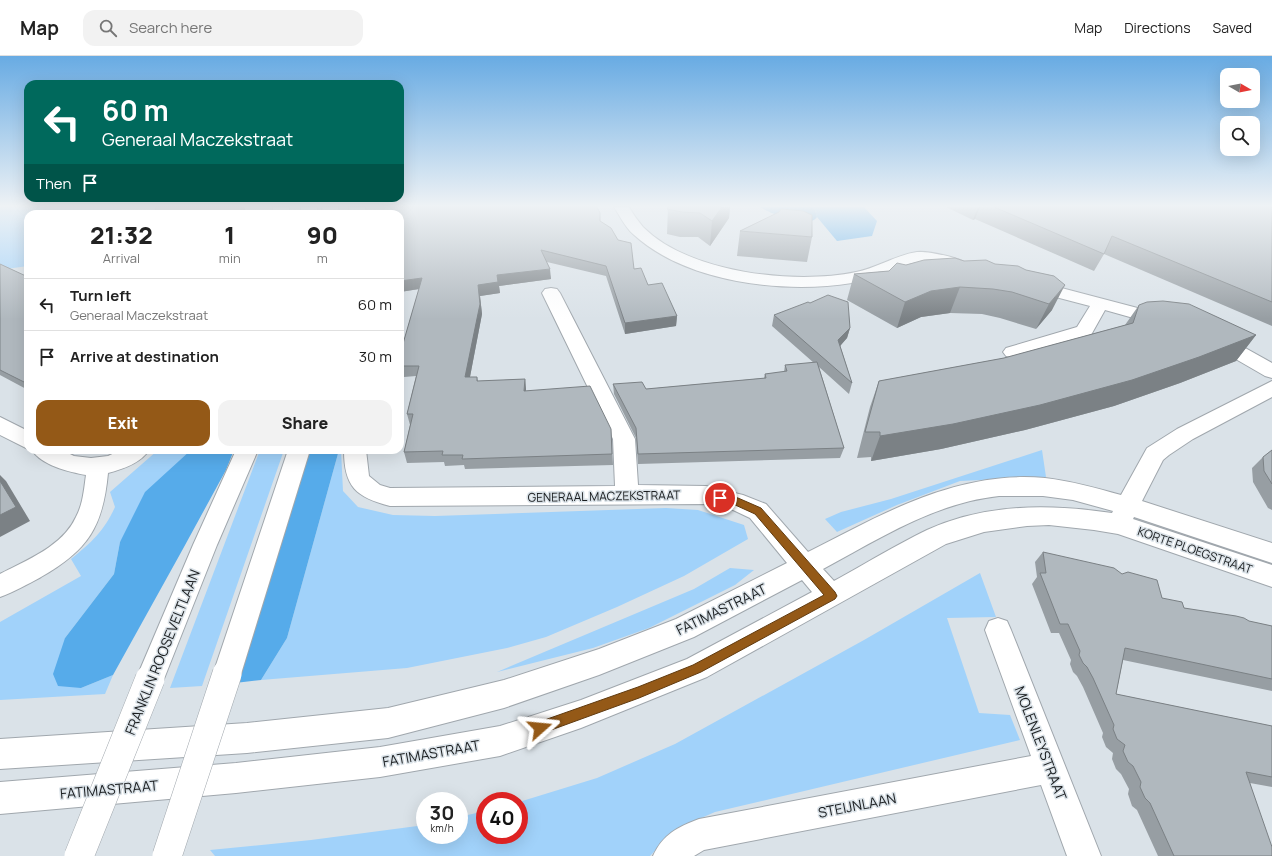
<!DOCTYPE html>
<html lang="en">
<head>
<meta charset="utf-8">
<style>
  :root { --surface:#fff; --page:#f2f2f2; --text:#222; --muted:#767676; --line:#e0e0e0; --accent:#945917 }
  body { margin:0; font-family:Manrope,sans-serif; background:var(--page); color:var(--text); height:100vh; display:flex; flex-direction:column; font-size:15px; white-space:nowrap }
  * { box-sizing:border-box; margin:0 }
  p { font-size:13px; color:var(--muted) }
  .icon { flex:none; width:22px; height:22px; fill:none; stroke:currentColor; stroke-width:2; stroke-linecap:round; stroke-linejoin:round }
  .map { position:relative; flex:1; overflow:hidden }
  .details { position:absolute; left:24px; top:154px; width:380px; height:244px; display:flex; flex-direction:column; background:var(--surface); border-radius:12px; box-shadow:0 4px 16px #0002 }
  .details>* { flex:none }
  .hud { position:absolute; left:24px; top:24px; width:380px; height:122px; border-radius:12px; box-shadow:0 4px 16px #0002; background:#00695c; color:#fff; overflow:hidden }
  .needle { width:26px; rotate:99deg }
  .tools { position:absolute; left:1220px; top:12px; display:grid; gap:8px }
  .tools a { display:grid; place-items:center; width:40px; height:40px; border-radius:8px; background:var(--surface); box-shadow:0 4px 16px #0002; font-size:20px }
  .speed { position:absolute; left:416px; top:736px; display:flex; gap:8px; font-size:20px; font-weight:700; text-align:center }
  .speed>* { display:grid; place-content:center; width:52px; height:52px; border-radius:50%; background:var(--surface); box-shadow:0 4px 16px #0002; line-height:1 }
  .speed small { font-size:10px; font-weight:400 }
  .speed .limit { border:6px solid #d22; background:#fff; color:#111 }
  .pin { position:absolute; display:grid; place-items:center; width:34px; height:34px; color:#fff; margin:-17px; border:2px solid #fff; border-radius:50%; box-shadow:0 1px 4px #0007 }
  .me { position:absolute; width:44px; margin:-22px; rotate:72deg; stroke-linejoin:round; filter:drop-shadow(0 0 3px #0008) }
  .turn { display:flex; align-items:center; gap:14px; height:84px; padding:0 12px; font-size:18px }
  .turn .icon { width:52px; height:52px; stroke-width:2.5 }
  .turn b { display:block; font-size:28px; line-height:34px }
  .then { display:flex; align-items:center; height:38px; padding:0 12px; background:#0003; gap:8px; font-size:15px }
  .eta { display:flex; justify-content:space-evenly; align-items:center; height:68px; text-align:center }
  .eta b { font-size:24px; font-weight:800; line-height:28px }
  .cta { display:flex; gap:8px; margin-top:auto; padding:8px 12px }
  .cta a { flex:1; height:46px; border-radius:12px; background:var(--accent); color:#fff; font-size:16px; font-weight:800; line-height:46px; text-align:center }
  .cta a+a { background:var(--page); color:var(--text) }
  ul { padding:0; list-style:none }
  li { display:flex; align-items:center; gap:12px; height:52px; padding:0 12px; border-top:1px solid var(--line) }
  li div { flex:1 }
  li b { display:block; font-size:15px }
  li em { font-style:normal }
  header { display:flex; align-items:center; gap:24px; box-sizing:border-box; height:56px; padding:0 20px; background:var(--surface); border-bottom:1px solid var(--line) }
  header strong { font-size:19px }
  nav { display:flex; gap:22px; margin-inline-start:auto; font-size:14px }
  .search { width:280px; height:36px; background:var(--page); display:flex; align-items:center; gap:10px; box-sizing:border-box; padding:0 14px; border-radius:12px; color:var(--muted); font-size:15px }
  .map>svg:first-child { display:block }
</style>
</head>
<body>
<header>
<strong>Map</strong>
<div class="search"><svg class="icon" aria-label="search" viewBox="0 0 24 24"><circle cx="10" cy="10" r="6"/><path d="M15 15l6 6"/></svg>Search here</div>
<nav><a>Map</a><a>Directions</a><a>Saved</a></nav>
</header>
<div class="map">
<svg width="1272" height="800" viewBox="0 0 1272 800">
  <rect width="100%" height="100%" fill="#dae2e8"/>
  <path fill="#a1d2fa" d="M0,151H120L118,158H28V210L6,213L0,211Z
    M158,394H191L120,486L114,518L65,582L81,632L113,619L105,638L0,644V566L81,520L71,503C92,486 104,475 115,451L110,436Z
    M260,394H284L202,630L170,632Z
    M339,394H341L343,435L358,451L393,459L435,460L666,452L698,454L744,469L748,483L684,520L617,551L546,581L507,592L407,612L261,624L287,582Z
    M1042,394L1046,421L960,425L897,449L837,476L825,463L841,456L891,443Z
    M730,512L754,514L735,529L649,572L593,592L497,616L694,533Z
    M980,517L996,561L947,562L979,657L1010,659L1020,684L715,756L676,773L650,800H215L210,794L311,784L425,769V779H459V761L485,755V779H519V746L597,722L675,688L864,584Z"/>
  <path fill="#56abea" d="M814,151H864L877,165L872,180L837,185L817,161Z
    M191,394H234L226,414L184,491L113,619L81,632L58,630L53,618L65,582L114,518L120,486L145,436Z
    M306,394H339L287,582L261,624L235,627Z"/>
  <path fill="#489edc" d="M760,151H814L817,161C809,174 770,157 760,151Z"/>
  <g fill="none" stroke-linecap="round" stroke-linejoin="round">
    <defs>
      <path id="minor" d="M273,151H289V158H273Z
        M349,151H365L366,158H350Z
        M614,151H629C633,158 638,165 643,171C689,217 795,229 856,216C877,212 896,199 917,196C928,195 965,202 971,211L969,215C953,219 936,205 919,206C899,208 875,224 852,227C784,238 686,227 633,178C625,171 620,160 614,151Z
        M1031,224L1168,260L1171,264L1168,268L1162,270L1105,254L1091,279L1013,302L1006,300L1003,296L1006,292L1077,271L1090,250L1025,233L1022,229L1025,225Z
        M551,232L557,233L560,237L635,383L638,429L706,430L743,439L766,448L808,496C883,458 957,414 1045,422C1071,425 1096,432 1121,439L1147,392L1177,373L1272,325V341L1193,383L1169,399L1163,404L1142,445L1272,487V507L1134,461L1133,463L1272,509V531L1118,478L1094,474L1049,469L1027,470L984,476L946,488L707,621L581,672L500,700L380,721L236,737L0,758V726L236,707L380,691L500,670L581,644L687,603L812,536L802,524L694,581L599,619L504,652L388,682L247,697L0,713V683L247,667L388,652L504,624L599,593L676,563L787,507L750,462L731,453L706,448L390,450C356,441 344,431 344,394H366L369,420L380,429L390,432L615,430L613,383L542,237L545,233ZM999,440H1043L1073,444L1113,455L1112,457C1050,448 986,447 927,474C896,489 865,508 834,525L823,513C879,483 934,447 999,440Z
        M1215,277L1222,279L1272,307V322L1265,320L1208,287L1206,283L1208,279Z
        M0,361L28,375V393L0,379Z
        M32,394H62L74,400L91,402L108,400L121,394H149C141,407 123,413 108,417C103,471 88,494 41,521C28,528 14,536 0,541V518C27,504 63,490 76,461C83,448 84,433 86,419C69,416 41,409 32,394Z
        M998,562L1007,565L1011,574L1101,800H1067L1041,729L704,794L694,800H653C663,778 678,771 699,763L1031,700L985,574L989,565Z"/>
      <path id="major" d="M301,151H317V158H301Z
        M322,151H338L339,158H323Z
        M236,394H258L217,489L160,633L150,636L140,633L136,623L193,489Z
        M288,394H310L241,618L237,627L227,631L217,627L213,618Z"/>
    </defs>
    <use href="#minor" stroke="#a0a7ad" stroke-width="2"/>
    <use href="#major" stroke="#a0a7ad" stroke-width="2"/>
    <use href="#minor" fill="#fff" fill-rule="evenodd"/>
    <use href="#major" fill="#fff" fill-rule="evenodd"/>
    <defs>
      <path id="major-bridge" d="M79,800L150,623
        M167,800L227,618"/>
    </defs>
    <use href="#major-bridge" stroke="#a0a7ad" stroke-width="30" stroke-linecap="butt"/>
    <use href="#major-bridge" stroke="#fff" stroke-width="29"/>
  </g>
  <path fill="#979ea3" d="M668,151H730L729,162L710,190L698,181H680L667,178Z
    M946,151H1272V270L1104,198L1094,215L975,163L973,164Z
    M400,158L600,166L634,213L648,229L677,260L676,270L625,278L606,220L547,206L551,223L499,230L500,237L480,240L482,258L470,321H477L478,325L525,323L526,335L611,373L613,409L465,413L464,409L445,410L444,406L407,407L404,396L410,369L407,358L416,320L404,321L400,310L401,307L400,303V298L419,233L400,236Z
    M740,175L812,181L807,206L737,200Z
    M964,205L1026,214L1054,220L1052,254L1036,273L1000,262L982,258L950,257L921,261L897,272L847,244L854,218L889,215L906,209Z
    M0,208L28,221V334L0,319Z
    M1139,249L1256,279L1236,305L1180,327L1114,350L1025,374L941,393L871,405V401L857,402L870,351L879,325L1004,302L1125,269Z
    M774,259L850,272L847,282L840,289L852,327L849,338L819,311L844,392L840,402L638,408L636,382L614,338L613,328L646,333L764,322L765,318L784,316L785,309L814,307L772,270Z
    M1272,394V454L1268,452L1253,426L1252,412L1263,401Z
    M1043,496L1122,518L1162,542L1184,552L1272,570V635L1123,604L1116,638L1272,670V731L1250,727L1272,800H1158L1137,754L1132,750L1128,738L1129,733L1121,718L1116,713L1112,703L1113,697L1106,691L1102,681L1103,677L1083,631L1077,620L1073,616L1070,608L1071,604L1059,577H1051L1032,528L1037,521L1035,506Z"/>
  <path fill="#7b8185" d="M241,151H245V158H239Z
    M722,151H730L729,162L710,190L712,165Z
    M978,151H980L975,163L973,164Z
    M550,213L551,223L499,230L500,237L480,240L482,258L468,331L465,321L478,229L497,219Z
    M422,222L425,232L400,236V225Z
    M1065,229L1052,254L1036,273L1049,248Z
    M960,231L950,257L921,261L897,272L905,246L931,235Z
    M677,260L676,270L625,278V267Z
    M850,272L847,282L836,295L838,284Z
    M1256,279L1236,305L1180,327L1114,350L1025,374L941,393L871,405L880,380Z
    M525,323L526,333V346L524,335Z
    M0,419L6,425L30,465L0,481Z"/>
  <path fill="#b0b8be" stroke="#7b8185" d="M156,151H241V154L239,158H154Z
    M392,151H597L600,157V165L611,172L618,184L631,187L634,213L641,212L648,229L662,227L677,260L625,267L606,210L541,194L550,213L497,219L498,226L478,229L480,248L465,321H477V325L525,323L524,335L590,330L611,373L612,398L462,403L463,399H442L443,395L404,396L413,358H407L419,310H400L403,301H400V298L422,222L400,225V158H392Z
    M668,151H722L712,165L700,157L682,156L667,153Z
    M994,151H1272V246L1112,180L1104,198Z
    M781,153L803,155L812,159V181L740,175L779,156Z
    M955,202L964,205L986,204L995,208L1018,210L1026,214L1054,220L1065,229L1049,248L1012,236L993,233L960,231L931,235L905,246L854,218L889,215L897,207L906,209L924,204Z
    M0,208L28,221V328L0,314Z
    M828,239L848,246L850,272L838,284L852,327L774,259L808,246L810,247Z
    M1163,245L1189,248L1256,279L1199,301L1132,324L1040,349L953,368L880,380V376H865L879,325L1004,302L1133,267L1139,249L1147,246Z
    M817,306L844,392L638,398L636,372L613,328L642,326L646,333L766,322L765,318L787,315L785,309Z
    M1272,394V428L1264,415L1263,401Z
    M0,425L16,451L0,459Z
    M1043,496L1114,512L1122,518L1128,516L1157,524L1162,542L1182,546L1184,552L1236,560L1244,562L1249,565L1272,570V623L1125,592L1116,638L1272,670V721L1246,716L1272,791V800H1174L1150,747L1145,742L1140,731L1141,726L1133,710L1128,706L1123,695L1125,689L1117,683L1113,673L1114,669L1093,622L1087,611L1083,607L1079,599L1080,595L1068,568H1060L1040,517H1046Z"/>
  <linearGradient id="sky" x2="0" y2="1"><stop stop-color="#68abe3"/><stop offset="0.57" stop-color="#eef2f5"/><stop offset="1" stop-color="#eef2f5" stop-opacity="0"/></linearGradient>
  <rect width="1272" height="263" fill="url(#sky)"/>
  <path fill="#945917" stroke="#603a0f" d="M720,438L738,442L761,452L835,536L837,540L835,543L701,616L639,642L540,678L536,676L534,672L536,667L638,631L693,609L824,539L755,458L733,448L717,445L716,442Z"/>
  <g text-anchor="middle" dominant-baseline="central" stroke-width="3" stroke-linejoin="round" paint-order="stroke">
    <g font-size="12" fill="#1a1d1f" stroke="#dae2e8">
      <text transform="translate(604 440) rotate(-1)">GENERAAL MACZEKSTRAAT</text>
      <text transform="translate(1195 494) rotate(19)">KORTE PLOEGSTRAAT</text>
    </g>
    <g font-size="14" fill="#1a1d1f" stroke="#dae2e8">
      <text transform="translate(721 553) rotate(-26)">FATIMASTRAAT</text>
      <text transform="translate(162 596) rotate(-68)">FRANKLIN ROOSEVELTLAAN</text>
      <text transform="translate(1041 687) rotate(69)">MOLENLEYSTRAAT</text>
      <text transform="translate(431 697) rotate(-10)">FATIMASTRAAT</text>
      <text transform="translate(109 733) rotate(-5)">FATIMASTRAAT</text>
      <text transform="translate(857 749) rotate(-11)">STEIJNLAAN</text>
    </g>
  </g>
</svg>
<div class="tools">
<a><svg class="needle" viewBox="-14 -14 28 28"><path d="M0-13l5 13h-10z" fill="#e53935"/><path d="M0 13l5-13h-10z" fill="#767676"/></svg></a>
<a><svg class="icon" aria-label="search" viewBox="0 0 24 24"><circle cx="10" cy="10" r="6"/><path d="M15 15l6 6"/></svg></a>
</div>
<div class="speed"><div>30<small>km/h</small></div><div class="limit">40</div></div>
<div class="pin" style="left:720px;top:442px;background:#d93025"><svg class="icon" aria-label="arrive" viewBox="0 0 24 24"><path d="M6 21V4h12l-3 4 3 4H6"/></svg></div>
<svg class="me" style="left:540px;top:672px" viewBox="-20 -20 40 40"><path d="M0-17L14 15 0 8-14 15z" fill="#945917" stroke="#fff" stroke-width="4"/></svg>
<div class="hud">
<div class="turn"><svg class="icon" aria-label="left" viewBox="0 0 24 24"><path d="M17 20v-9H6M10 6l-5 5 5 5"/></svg><div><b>60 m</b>Generaal Maczekstraat</div></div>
<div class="then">Then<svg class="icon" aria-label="arrive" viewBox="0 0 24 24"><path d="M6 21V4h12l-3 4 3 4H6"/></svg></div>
</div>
<section class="details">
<div class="eta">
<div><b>21:32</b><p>Arrival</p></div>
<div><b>1</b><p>min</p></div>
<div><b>90</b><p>m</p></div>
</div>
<ul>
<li><svg class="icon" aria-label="left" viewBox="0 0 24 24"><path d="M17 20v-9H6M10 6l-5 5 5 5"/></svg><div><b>Turn left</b><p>Generaal Maczekstraat</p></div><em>60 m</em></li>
<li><svg class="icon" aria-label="arrive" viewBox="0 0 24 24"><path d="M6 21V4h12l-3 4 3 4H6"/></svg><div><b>Arrive at destination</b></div><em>30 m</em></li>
</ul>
<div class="cta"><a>Exit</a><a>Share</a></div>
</section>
</div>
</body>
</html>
